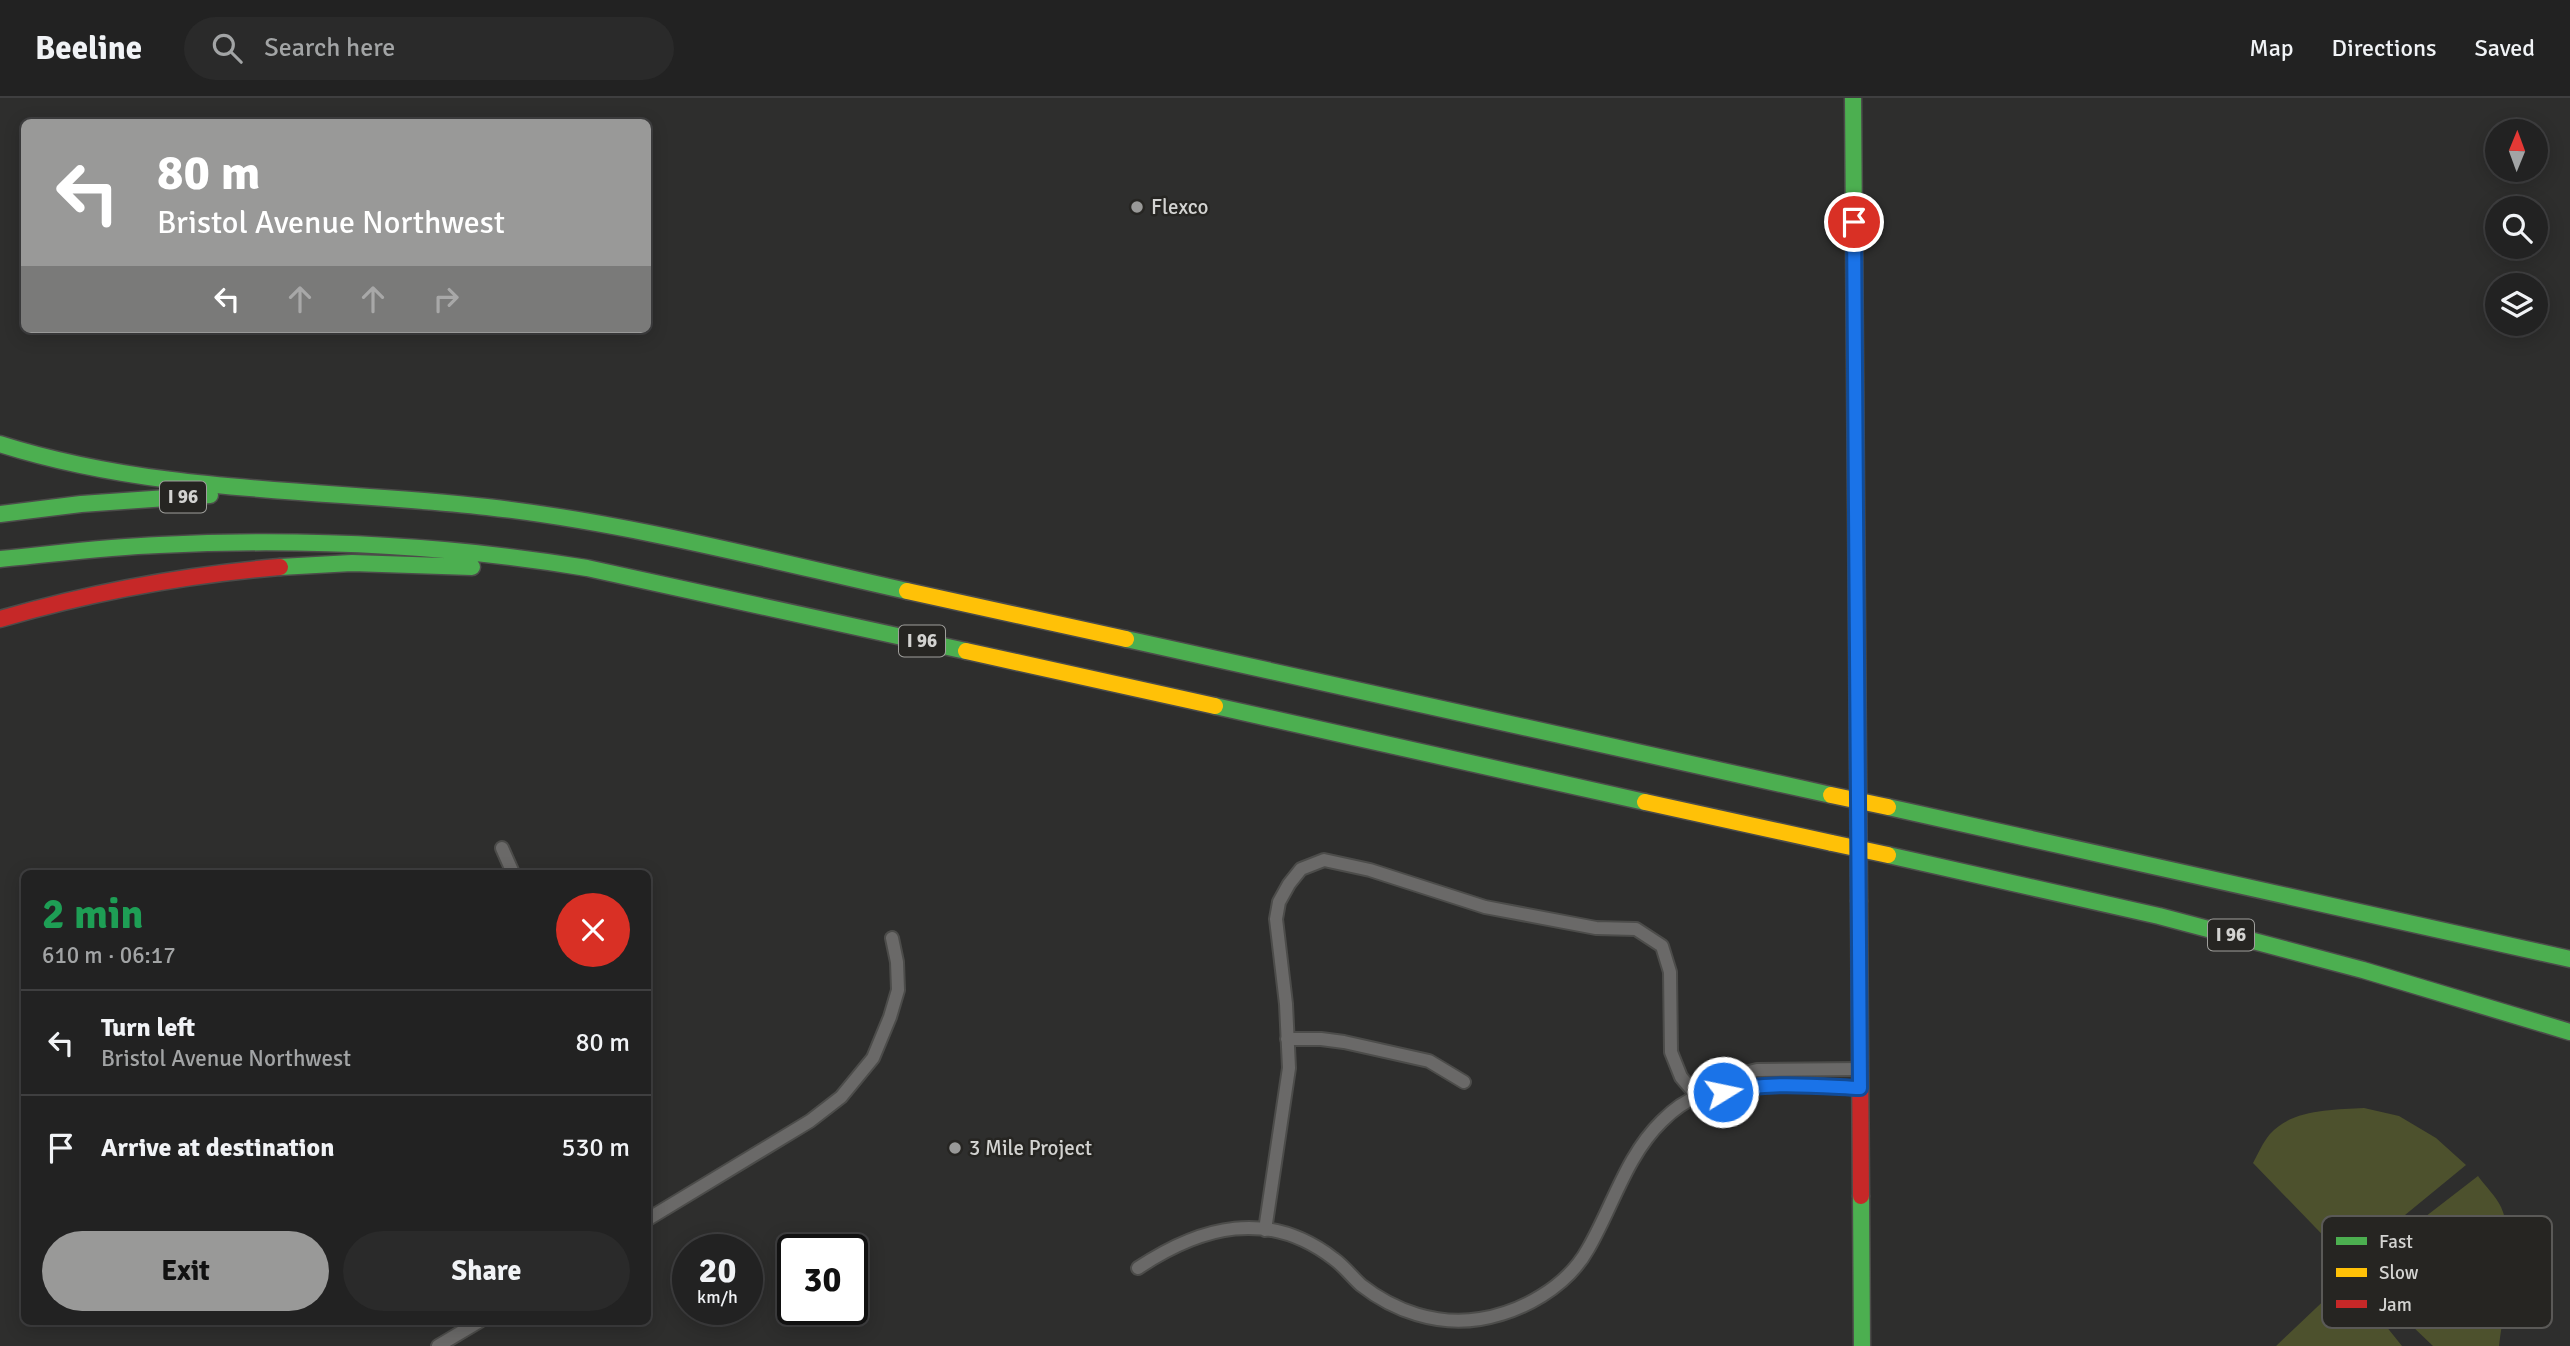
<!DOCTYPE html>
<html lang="en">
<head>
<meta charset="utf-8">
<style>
  :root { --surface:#222; --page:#2a2a2a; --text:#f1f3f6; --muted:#a2a4a5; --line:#3f3f40; --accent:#999998 }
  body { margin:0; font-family:Signika,sans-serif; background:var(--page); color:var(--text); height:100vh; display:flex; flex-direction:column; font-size:26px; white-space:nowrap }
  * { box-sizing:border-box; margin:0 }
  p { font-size:23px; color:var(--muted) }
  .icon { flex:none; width:38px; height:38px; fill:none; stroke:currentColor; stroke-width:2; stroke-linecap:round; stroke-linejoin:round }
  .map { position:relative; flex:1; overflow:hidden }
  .side { position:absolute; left:21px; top:772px; width:630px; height:455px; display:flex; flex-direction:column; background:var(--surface); border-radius:10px; box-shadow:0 4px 18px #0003,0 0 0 2px var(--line) }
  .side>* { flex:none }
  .hud { position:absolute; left:21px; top:21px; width:630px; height:214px; border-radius:10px; box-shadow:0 4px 18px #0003,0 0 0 2px var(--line); background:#999998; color:#fff; overflow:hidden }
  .needle { width:46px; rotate:1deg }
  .controls { position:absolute; left:2485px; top:21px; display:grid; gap:14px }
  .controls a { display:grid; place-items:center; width:63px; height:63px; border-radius:50%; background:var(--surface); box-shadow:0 4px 18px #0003,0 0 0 2px var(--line); font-size:35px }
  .speed { position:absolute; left:672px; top:1136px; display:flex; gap:14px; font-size:35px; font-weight:700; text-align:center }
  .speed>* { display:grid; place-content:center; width:91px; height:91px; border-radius:50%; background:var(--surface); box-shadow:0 4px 18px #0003,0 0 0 2px var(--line); line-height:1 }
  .speed small { font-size:18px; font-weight:400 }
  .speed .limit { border:4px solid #111; border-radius:10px; background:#fff; color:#111 }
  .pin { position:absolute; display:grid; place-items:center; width:60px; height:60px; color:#fff; margin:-30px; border:4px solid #fff; border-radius:50%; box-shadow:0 2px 7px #0007 }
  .me { position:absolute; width:77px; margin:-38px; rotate:80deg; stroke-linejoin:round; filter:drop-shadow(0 0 5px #0008) }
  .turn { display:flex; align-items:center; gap:24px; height:147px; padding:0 21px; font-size:32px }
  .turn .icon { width:91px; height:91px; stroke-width:2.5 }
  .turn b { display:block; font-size:49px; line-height:60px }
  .lanes { display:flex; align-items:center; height:66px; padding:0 21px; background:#0003; justify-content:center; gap:35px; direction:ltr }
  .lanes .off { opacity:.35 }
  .round { display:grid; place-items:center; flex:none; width:74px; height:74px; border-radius:37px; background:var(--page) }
  .head { display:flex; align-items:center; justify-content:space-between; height:119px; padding:0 21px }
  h1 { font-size:42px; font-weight:800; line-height:52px; color:#1e9e55 }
  .action { display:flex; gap:14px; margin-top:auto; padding:14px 21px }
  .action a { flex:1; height:80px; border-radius:42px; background:var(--accent); color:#111; font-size:28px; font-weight:800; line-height:80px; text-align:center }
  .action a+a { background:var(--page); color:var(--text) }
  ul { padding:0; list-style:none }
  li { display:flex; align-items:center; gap:21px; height:105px; padding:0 21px; border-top:2px solid var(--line) }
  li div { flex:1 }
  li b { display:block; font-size:26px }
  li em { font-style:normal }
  header { display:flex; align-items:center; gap:42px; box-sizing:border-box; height:98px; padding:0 35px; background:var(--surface); border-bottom:2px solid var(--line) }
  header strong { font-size:33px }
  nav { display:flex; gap:38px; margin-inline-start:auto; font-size:24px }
  .search { width:490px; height:63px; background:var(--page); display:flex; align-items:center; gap:18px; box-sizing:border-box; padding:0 24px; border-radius:38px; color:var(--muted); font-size:26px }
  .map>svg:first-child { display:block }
</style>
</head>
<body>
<header>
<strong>Beeline</strong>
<div class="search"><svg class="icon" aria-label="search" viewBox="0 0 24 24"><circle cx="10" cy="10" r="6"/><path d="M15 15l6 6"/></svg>Search here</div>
<nav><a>Map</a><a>Directions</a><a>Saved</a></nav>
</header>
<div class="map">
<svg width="2570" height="1248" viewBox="0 0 2570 1248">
  <rect width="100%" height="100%" fill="#2e2e2d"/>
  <path fill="#4d512d" d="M2364,1010L2399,1018L2436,1040L2466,1067L2355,1158L2342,1157L2253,1065C2258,1056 2263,1044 2270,1036C2292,1011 2332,1012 2364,1010Z
    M2478,1078C2485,1088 2496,1098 2501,1109C2518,1147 2504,1207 2499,1248H2433L2364,1182V1166Z
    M2335,1192H2357L2402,1248H2276Z"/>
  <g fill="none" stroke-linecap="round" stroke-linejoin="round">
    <defs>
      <path id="street" d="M502,750L513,775
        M1287,941H1321L1344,944L1429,963L1464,984
        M1698,999L1704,985L1757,972L1860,971
        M648,1121L810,1023L841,999L873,960L890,919L898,892L897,864L892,840
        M1265,1132L1289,970L1286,906L1276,821L1279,804L1289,786L1301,771L1324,762L1370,772L1485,809L1596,830L1636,831L1662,848L1670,874L1671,954L1681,979L1698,999
        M1138,1170C1201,1128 1268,1110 1334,1161C1344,1168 1352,1179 1361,1187C1394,1213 1437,1228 1480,1221C1522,1214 1567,1189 1588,1151C1613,1108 1626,1058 1662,1023C1671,1014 1685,1003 1697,999C1700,999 1705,999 1708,999C1720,997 1731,991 1744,989C1780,983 1824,988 1860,990
        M438,1248L480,1223"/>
      <path id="fast" d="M1853,0L1859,803
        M0,346C157,396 325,391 487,409C629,425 768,462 907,493
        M0,416L81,406L210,397
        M0,461C53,456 106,449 159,447C301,440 447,447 587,470L966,553
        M280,469L352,465L472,469
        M1126,541L1831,697
        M1215,608L1645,704
        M1888,709L2570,861
        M1888,757L2159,818L2363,872L2570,934
        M1861,1098L1862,1248"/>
      <path id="slow" d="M907,493L1126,541
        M966,553L1215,608
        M1645,704L1832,745"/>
      <path id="jam" d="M0,521C92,494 184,477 280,469
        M1859,803L1861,1098"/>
    </defs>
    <use href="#street" stroke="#4c4c4a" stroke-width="16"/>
    <use href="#fast" stroke="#4c4c4a" stroke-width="19"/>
    <use href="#slow" stroke="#4c4c4a" stroke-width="19"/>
    <use href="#jam" stroke="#4c4c4a" stroke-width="19"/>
    <use href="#street" stroke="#6a6968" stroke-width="12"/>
    <use href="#fast" stroke="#4caf50" stroke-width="16"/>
    <use href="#slow" stroke="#ffc107" stroke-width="16"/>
    <use href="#jam" stroke="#c62828" stroke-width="16"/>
    <defs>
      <path id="slow-bridge" d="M1831,697L1888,709
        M1832,745L1888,757"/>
    </defs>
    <use href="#slow-bridge" stroke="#4c4c4a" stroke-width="19" stroke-linecap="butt"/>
    <use href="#slow-bridge" stroke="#ffc107" stroke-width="16"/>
  </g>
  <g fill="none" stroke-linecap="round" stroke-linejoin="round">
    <defs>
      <path id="route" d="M1723,994C1767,983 1815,988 1860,990L1854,124"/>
    </defs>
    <use href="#route" stroke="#114b97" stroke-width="18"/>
    <use href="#route" stroke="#1a73e8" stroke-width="12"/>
  </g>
  <g fill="#999998" stroke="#262522" stroke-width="2.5">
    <circle cx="1137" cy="109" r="7"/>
    <circle cx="955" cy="1050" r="7"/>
  </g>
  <g text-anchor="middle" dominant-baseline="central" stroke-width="5" stroke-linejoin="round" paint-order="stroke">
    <g fill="#262522" stroke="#9f9f9c" stroke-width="2">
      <rect x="160" y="383.5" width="46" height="31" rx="5"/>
      <rect x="899" y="527.5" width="46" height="31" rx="5"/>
      <rect x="2208" y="821.5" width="46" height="31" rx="5"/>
    </g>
    <g font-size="19" font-weight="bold" fill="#d3d3d1">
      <text x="183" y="399">I 96</text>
      <text x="922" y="543">I 96</text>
      <text x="2231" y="837">I 96</text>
    </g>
    <g font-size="21" fill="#d3d3d1" stroke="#262522" text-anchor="start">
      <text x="1151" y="109">Flexco</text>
      <text x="969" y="1050">3 Mile Project</text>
    </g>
  </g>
  <rect x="2322" y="1118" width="230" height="112" rx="10" fill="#262522" stroke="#5a5957" stroke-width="2"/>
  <rect x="2336" y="1139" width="31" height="8" fill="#4caf50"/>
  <rect x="2336" y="1170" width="31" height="9" fill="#ffc107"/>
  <rect x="2336" y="1202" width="31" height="8" fill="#c62828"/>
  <g font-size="19" fill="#d3d3d1">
    <text x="2379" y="1150">Fast</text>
    <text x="2379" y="1181">Slow</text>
    <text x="2379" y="1213">Jam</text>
  </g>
</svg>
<div class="controls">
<a><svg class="needle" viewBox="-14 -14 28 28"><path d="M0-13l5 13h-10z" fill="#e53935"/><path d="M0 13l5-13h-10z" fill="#a2a4a5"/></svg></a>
<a><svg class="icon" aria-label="search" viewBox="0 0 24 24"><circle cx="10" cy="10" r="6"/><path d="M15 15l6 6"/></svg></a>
<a><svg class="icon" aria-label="layers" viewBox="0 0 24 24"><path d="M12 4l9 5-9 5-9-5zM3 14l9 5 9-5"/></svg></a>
</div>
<div class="speed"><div>20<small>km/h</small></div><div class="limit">30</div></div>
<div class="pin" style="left:1854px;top:124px;background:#d93025"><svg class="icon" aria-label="arrive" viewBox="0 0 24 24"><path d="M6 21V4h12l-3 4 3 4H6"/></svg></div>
<svg class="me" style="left:1723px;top:994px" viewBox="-20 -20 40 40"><circle r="17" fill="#1a73e8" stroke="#fff" stroke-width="3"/><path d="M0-11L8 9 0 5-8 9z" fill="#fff"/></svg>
<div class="hud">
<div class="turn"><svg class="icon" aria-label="left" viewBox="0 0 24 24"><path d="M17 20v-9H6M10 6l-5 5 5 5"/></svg><div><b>80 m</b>Bristol Avenue Northwest</div></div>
<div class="lanes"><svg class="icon" aria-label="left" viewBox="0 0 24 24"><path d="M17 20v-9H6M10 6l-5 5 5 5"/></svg><svg class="icon off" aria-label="ahead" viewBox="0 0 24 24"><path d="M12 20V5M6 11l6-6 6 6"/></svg><svg class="icon off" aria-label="ahead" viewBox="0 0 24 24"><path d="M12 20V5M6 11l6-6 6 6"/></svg><svg class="icon off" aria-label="right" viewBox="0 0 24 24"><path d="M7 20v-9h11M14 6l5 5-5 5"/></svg></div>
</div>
<section class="side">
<div class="head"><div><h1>2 min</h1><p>610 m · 06:17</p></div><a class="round" style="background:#d93025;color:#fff"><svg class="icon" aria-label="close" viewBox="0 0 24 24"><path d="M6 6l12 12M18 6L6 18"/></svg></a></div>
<ul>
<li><svg class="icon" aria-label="left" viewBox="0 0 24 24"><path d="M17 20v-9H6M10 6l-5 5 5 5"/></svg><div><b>Turn left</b><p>Bristol Avenue Northwest</p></div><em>80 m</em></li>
<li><svg class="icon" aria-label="arrive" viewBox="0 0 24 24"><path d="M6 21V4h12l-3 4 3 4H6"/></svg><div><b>Arrive at destination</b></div><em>530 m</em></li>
</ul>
<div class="action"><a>Exit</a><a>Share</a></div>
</section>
</div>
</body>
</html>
